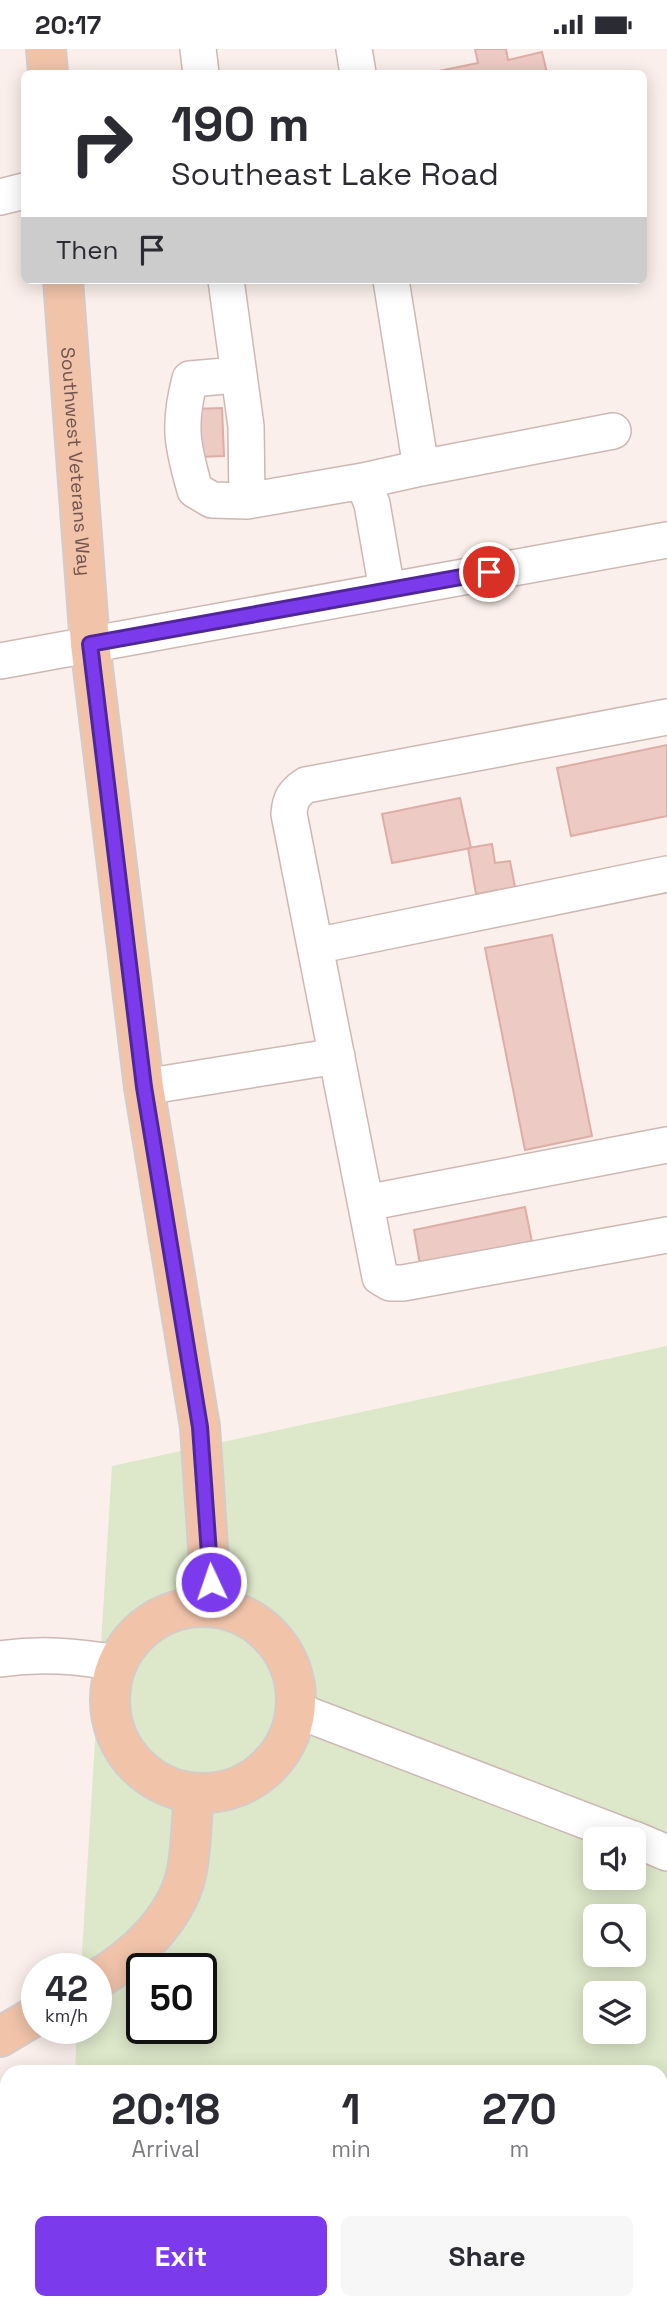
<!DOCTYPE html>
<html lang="en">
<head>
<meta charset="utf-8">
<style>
  :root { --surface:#fff; --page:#f7f7f7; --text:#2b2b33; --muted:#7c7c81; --accent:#7c3aed }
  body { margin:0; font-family:"Space Grotesk",sans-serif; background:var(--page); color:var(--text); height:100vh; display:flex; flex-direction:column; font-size:26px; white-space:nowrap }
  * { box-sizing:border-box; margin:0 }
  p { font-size:23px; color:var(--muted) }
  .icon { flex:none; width:38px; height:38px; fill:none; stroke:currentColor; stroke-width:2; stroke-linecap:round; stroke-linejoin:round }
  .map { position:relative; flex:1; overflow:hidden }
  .details { position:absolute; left:0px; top:2016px; width:668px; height:245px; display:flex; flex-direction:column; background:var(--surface); border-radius:21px 21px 0 0; box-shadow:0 4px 18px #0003 }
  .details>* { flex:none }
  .guide { position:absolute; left:21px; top:21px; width:626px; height:214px; border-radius:10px; box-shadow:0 4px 18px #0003; background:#fff; color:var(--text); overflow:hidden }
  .fabs { position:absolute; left:583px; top:1778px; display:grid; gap:14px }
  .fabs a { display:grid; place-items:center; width:63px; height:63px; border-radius:10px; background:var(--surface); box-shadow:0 4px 18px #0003; font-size:35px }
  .speed { position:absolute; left:21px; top:1904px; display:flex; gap:14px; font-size:35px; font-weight:700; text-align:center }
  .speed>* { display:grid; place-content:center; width:91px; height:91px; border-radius:50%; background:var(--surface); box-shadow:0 4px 18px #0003; line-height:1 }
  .speed small { font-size:18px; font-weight:400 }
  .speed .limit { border:4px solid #111; border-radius:10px; background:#fff; color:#111 }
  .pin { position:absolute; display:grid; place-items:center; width:60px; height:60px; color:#fff; margin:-30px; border:4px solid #fff; border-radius:50%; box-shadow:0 2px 7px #0007 }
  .me { position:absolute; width:77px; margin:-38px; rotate:357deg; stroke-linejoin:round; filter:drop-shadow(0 0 5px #0008) }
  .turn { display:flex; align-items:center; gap:24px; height:147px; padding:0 35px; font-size:32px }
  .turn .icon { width:91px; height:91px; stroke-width:2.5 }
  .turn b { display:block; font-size:49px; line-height:60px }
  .then { display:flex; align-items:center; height:66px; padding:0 35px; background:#0003; gap:14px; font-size:26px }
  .eta { display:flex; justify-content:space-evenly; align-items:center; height:119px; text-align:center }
  .eta b { font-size:42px; font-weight:700; line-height:49px }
  .button { display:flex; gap:14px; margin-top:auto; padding:14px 35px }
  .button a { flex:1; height:80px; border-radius:10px; background:var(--accent); color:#fff; font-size:28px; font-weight:700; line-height:80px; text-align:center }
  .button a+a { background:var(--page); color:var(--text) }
  .status { display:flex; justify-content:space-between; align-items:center; height:49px; padding:0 35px; background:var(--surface); direction:ltr }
  .status svg { height:19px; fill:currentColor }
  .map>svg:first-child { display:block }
</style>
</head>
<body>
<div class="status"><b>20:17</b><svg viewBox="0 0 49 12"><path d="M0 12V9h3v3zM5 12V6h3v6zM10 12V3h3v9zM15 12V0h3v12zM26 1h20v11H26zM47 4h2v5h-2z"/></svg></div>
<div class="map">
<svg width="667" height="2261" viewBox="0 0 667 2261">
  <rect width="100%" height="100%" fill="#faefea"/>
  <path fill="#dde7c9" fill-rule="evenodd" d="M667,1297V2261H60L61,2254H662V2023H75L77,1979H96V1920H81L112,1417ZM595,1790H634V1829H595ZM595,1867H634V1906H595ZM142,1920H201V1979H142ZM595,1944H634V1983H595Z"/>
  <path fill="#edcac4" stroke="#deada6" stroke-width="2" d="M475,0H506L508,11L542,3L547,24H429L478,14Z
    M222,359L224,407L198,408L195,360Z
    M667,696V767L571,787L557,719Z
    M460,749L471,799L392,814L382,765Z
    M492,795L495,814L510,812L515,838L476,845L468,799Z
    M552,886L592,1087L525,1101L485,899Z
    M525,1158L533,1198L421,1221L414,1181Z"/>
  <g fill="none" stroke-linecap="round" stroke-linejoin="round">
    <defs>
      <path id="minor" d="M198,0L201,24
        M354,0L358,24
        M0,148L24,142
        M226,231L246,377L247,452
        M237,326L190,330C178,376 182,396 195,441L212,451L247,452L363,432L372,455L387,541
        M421,419L613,382
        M363,432L421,419L391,231
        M0,612L667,491
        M667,668L306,736C294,744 290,750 289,765L380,1228L390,1234H403L667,1186
        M315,897L667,825
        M144,1038L337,1007
        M366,1154L667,1096
        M0,1610C41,1604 77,1607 117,1614
        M296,1661L633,1790
        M634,1790L667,1804"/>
      <g id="major">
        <path d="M46,0L48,24"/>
        <path id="s1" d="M63,231L90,595L144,1038L200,1378L212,1558"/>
        <circle cx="203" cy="1651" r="93"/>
        <path d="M96,1931C135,1908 175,1871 186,1826C192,1800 191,1771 194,1745"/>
        <path d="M0,1988L37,1966"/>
      </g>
    </defs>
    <use href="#minor" stroke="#ceb8b3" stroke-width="38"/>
    <use href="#major" stroke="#d5cbca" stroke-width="42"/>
    <use href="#minor" stroke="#fff" stroke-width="35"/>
    <use href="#major" stroke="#f1c4aa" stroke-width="38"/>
  </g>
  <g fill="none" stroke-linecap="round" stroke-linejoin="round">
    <defs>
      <path id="route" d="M211,1533L200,1378L144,1038L90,595L489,523"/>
    </defs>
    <use href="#route" stroke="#51269a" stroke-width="18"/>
    <use href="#route" stroke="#7c3aed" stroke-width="12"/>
  </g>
  <g text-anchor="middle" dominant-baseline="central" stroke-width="5" stroke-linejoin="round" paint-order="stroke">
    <g font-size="19" fill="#725350" stroke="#fdf4f0">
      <text stroke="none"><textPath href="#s1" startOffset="182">Southwest Veterans Way</textPath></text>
    </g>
  </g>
</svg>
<div class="fabs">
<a><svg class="icon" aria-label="sound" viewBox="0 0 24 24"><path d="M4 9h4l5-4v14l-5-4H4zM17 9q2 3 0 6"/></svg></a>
<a><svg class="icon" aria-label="search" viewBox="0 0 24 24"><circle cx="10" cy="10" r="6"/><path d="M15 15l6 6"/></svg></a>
<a><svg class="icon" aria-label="layers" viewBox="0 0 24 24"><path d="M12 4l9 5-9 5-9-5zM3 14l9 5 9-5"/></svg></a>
</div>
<div class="speed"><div>42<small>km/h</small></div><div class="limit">50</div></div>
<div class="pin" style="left:489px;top:523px;background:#d93025"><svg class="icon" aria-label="arrive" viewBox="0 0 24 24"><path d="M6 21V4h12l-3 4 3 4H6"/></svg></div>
<svg class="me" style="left:211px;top:1533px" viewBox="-20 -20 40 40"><circle r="17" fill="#7c3aed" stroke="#fff" stroke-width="3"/><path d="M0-11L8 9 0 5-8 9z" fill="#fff"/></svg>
<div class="guide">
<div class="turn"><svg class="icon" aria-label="right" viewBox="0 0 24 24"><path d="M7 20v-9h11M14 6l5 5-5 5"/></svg><div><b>190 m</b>Southeast Lake Road</div></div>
<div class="then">Then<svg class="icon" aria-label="arrive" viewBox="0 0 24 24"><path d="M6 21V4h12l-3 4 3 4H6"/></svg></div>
</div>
<section class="details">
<div class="eta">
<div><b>20:18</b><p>Arrival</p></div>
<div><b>1</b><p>min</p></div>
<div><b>270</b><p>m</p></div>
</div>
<div class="button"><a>Exit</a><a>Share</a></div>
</section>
</div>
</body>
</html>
